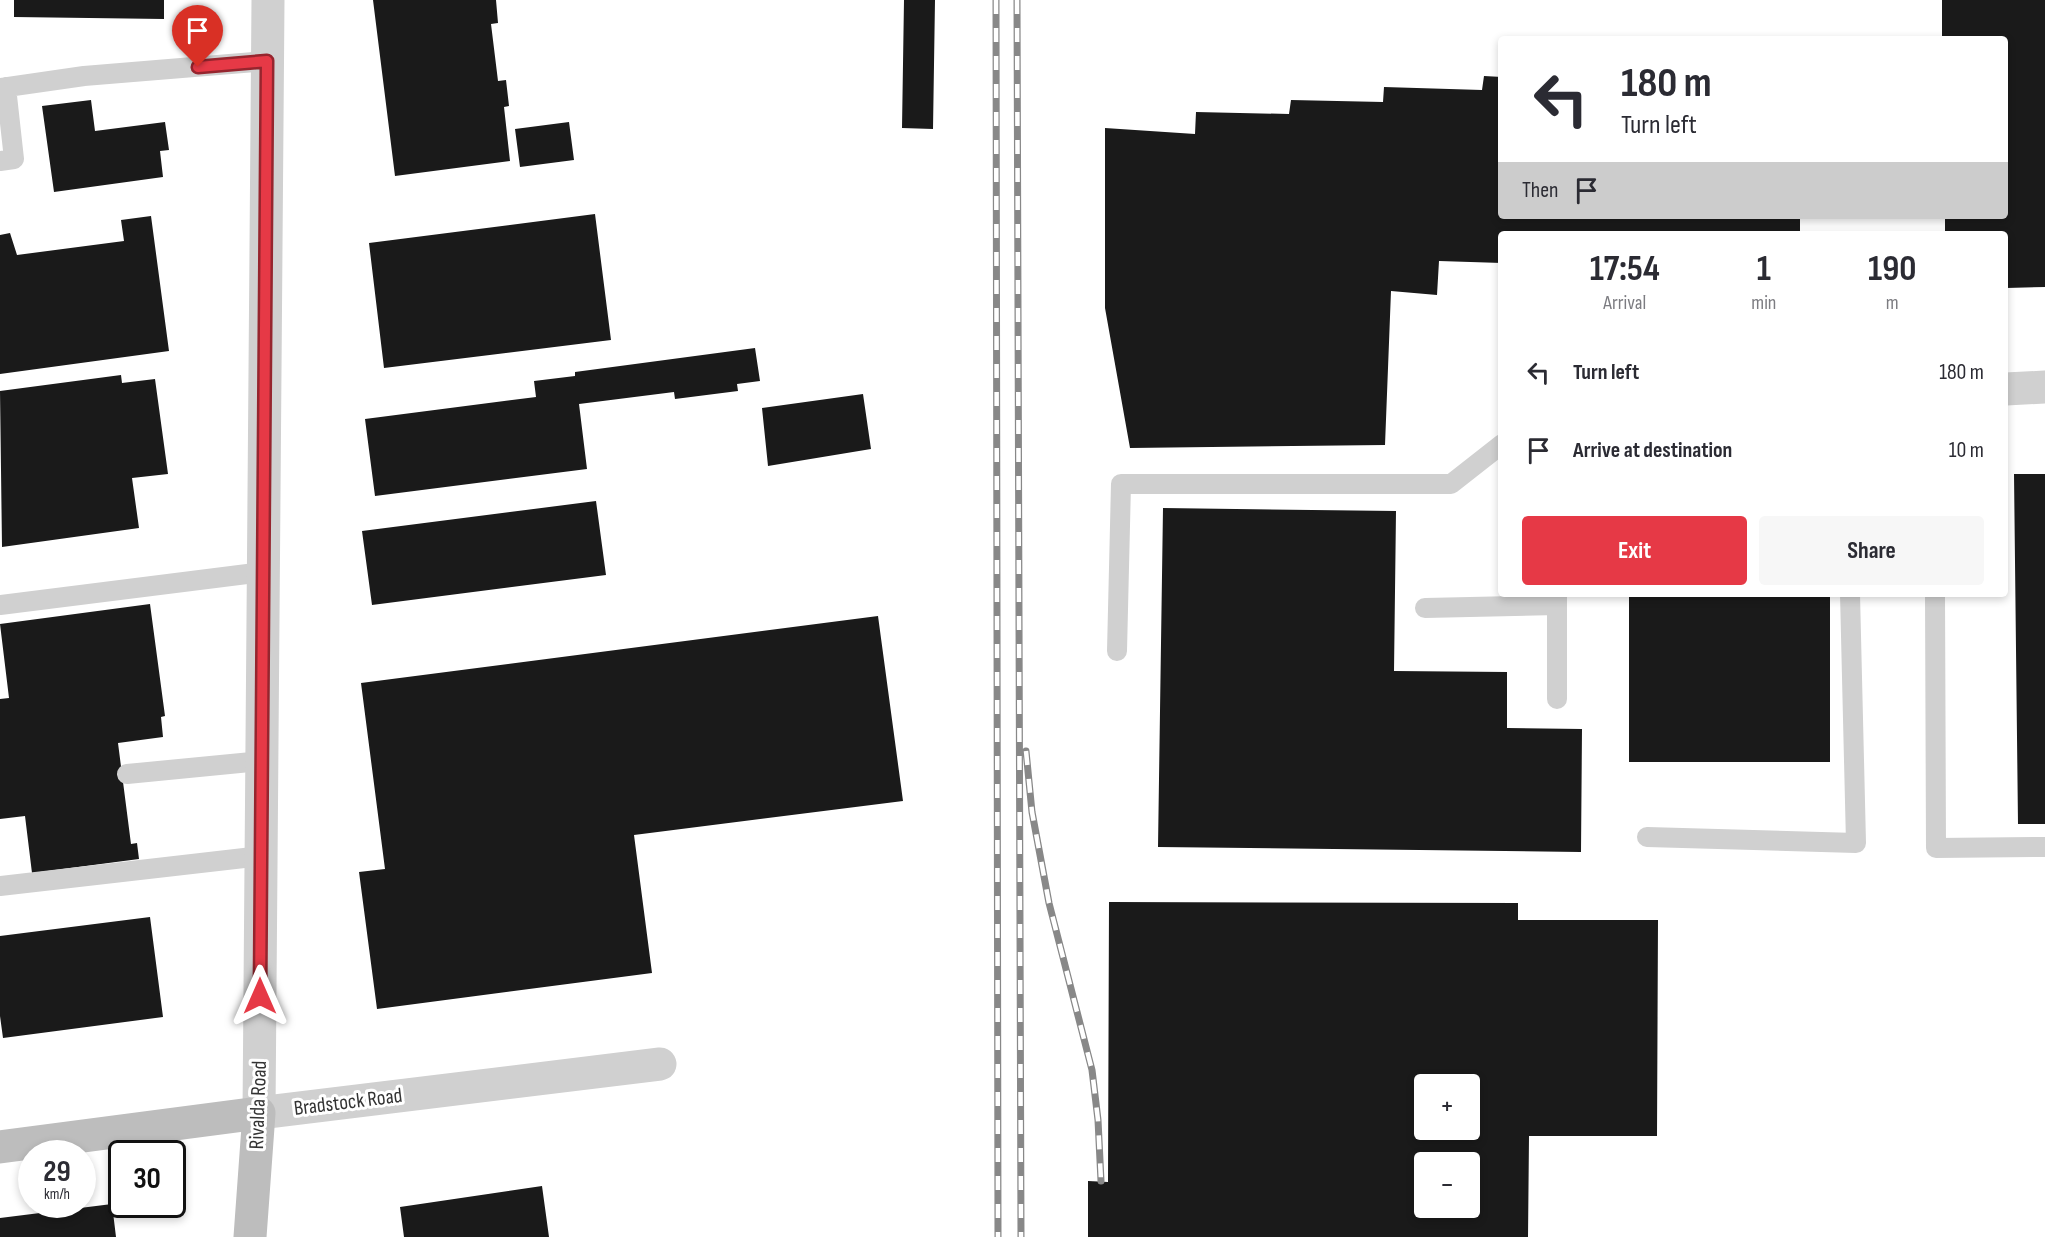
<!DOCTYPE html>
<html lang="en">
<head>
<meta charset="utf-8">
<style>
  :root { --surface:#fff; --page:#f7f7f7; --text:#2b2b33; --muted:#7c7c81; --accent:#e63946 }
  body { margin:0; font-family:"Sofia Sans Condensed",sans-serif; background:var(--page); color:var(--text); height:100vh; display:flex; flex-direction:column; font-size:22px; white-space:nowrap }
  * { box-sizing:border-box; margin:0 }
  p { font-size:20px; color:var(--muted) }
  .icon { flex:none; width:33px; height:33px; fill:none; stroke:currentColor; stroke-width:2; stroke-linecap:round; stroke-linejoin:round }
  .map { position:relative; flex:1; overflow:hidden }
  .side { position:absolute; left:1498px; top:231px; width:510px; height:366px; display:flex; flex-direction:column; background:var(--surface); border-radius:6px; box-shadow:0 3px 9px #0003 }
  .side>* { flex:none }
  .banner { position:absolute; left:1498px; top:36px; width:510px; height:183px; border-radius:6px; box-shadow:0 3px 9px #0003; background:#fff; color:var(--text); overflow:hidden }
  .buttons { position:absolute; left:1414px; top:1074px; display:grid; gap:12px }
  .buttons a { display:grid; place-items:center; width:66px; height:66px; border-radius:6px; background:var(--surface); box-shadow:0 3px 9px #0003; font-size:30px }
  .speed { position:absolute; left:18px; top:1140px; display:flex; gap:12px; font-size:30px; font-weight:700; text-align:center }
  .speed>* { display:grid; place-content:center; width:78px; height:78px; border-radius:50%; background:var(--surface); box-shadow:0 3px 9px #0003; line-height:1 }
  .speed small { font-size:15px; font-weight:400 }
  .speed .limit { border:3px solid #111; border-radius:9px; background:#fff; color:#111 }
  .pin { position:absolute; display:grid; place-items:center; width:51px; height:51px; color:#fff; margin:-62px -26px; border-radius:50% 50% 50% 0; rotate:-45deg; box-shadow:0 0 6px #0007 }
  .pin .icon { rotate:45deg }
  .me { position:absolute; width:66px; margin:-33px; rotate:0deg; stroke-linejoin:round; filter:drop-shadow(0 0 4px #0008) }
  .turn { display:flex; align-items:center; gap:21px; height:126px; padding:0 24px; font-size:27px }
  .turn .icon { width:78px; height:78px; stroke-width:2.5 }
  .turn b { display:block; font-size:42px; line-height:51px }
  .then { display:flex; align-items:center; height:57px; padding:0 24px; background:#0003; gap:12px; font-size:22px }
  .eta { display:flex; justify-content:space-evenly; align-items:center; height:102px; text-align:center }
  .eta b { font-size:36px; font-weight:700; line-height:42px }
  .cta { display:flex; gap:12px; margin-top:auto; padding:12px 24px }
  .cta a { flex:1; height:69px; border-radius:6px; background:var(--accent); color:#fff; font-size:24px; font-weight:700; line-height:69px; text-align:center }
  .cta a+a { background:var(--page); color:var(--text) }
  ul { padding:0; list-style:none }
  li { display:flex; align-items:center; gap:18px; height:78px; padding:0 24px }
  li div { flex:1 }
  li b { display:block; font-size:22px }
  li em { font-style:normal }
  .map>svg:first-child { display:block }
</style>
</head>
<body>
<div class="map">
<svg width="2045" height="1237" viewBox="0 0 2045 1237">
  <rect width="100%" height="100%" fill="#fff"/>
  <path fill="#1a1a1a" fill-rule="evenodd" d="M14,0H164V19L14,17Z
    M373,0H496L498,23L491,24L498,81L506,80L509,106L504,107L510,161L395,176Z
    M904,0H935L933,129L902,128Z
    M1942,0H2045V287L2006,288V234H1945V216H2006V39H1942Z
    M1484,76L1502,77V216H1800V234H1502V263L1439,261L1437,295L1391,291L1385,445L1130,448L1105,308V128L1195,134L1196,112L1289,114L1291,100L1383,102L1384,87L1482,90Z
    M91,100L95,131L165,122L169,150L160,151L163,177L54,192L42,106Z
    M569,122L574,160L520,167L515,129Z
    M595,214L611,340L384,368L369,243Z
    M151,216L169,351L0,374V235L10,233L17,255L124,241L121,220Z
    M755,348L760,381L737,384L738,391L675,399L674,392L579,404L587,469L375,496L365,419L536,397L534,381L575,376V372Z
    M121,375L122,383L155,379L168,474L132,478L139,528L2,547L0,391Z
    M863,394L871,449L768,466L762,408Z
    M2014,474H2045V824H2018Z
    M596,501L606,575L372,605L362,531Z
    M1163,508L1396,511L1394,671L1507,672V728L1582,729L1581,852L1158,847Z
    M1629,594H1830V762H1629Z
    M150,604L165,716L161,717L163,737L118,743L131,844L137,843L139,859L32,873L25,816L0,819V699L9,698L0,624Z
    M878,616L903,801L634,835L652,973L377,1009L359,872L385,869L361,683Z
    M1109,902L1518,903V920H1658L1657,1136H1529L1528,1237H1088V1181L1108,1182ZM1425,1084H1470V1130H1425ZM1425,1162H1470V1208H1425Z
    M150,917L163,1017L3,1038L0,1016V936Z
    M542,1186L549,1237H404L400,1207Z
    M112,1204L116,1237H0V1218Z"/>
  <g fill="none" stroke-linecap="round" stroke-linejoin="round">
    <path stroke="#d0d0d0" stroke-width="20" d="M0,88L84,76L267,61
      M0,161L14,159L6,87
      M1557,594V699
      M1935,594L1936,848L2045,847
      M0,605L263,572
      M1425,608L1557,605
      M1117,651L1121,484H1451L1502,444
      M127,774L262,761
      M1647,837L1856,843L1850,594
      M0,886L261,856"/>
    <path stroke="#d0d0d0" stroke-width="33" d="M268,0L259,1113L660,1064
      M2006,389L2045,387"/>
    <path stroke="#bdbdbd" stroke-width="33" d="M0,1147L259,1113L250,1237"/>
    <defs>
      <path id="rail" d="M996,0L998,1237
        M1017,0L1021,1237
        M1026,751L1032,812L1049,903L1092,1070L1098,1120L1101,1181"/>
    </defs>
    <use href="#rail" stroke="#888" stroke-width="7"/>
    <use href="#rail" stroke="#fff" stroke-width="4.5" stroke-dasharray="14" stroke-linecap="butt"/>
  </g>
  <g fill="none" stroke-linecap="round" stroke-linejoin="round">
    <defs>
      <path id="route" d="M198,67L267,61L260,996"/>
    </defs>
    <use href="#route" stroke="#96252e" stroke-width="15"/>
    <use href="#route" stroke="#e63946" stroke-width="10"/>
  </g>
  <g text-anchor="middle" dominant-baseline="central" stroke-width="6" stroke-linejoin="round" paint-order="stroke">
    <g font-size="21" fill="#333" stroke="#fff">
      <text transform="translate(348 1102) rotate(-7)">Bradstock Road</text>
      <text transform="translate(258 1105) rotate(-88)">Rivalda Road</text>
    </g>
  </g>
</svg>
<div class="buttons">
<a>+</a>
<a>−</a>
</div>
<div class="speed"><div>29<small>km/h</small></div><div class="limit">30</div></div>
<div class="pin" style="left:198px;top:67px;background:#d93025"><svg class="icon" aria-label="arrive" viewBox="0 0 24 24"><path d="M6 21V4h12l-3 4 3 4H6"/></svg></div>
<svg class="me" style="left:260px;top:996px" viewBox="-20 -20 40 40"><path d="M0-17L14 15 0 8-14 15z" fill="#e63946" stroke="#fff" stroke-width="4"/></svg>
<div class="banner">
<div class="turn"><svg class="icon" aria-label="left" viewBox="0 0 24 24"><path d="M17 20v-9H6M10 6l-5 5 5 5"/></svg><div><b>180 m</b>Turn left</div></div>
<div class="then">Then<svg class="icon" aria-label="arrive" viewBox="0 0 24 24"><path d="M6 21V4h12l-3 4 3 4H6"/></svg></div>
</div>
<section class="side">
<div class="eta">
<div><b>17:54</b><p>Arrival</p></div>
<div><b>1</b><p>min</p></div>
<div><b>190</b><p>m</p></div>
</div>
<ul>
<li><svg class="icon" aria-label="left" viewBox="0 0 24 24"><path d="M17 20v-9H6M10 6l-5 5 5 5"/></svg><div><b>Turn left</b></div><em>180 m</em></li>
<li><svg class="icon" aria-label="arrive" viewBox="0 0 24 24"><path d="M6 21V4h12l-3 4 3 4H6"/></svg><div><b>Arrive at destination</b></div><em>10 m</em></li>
</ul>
<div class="cta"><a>Exit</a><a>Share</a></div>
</section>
</div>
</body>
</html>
